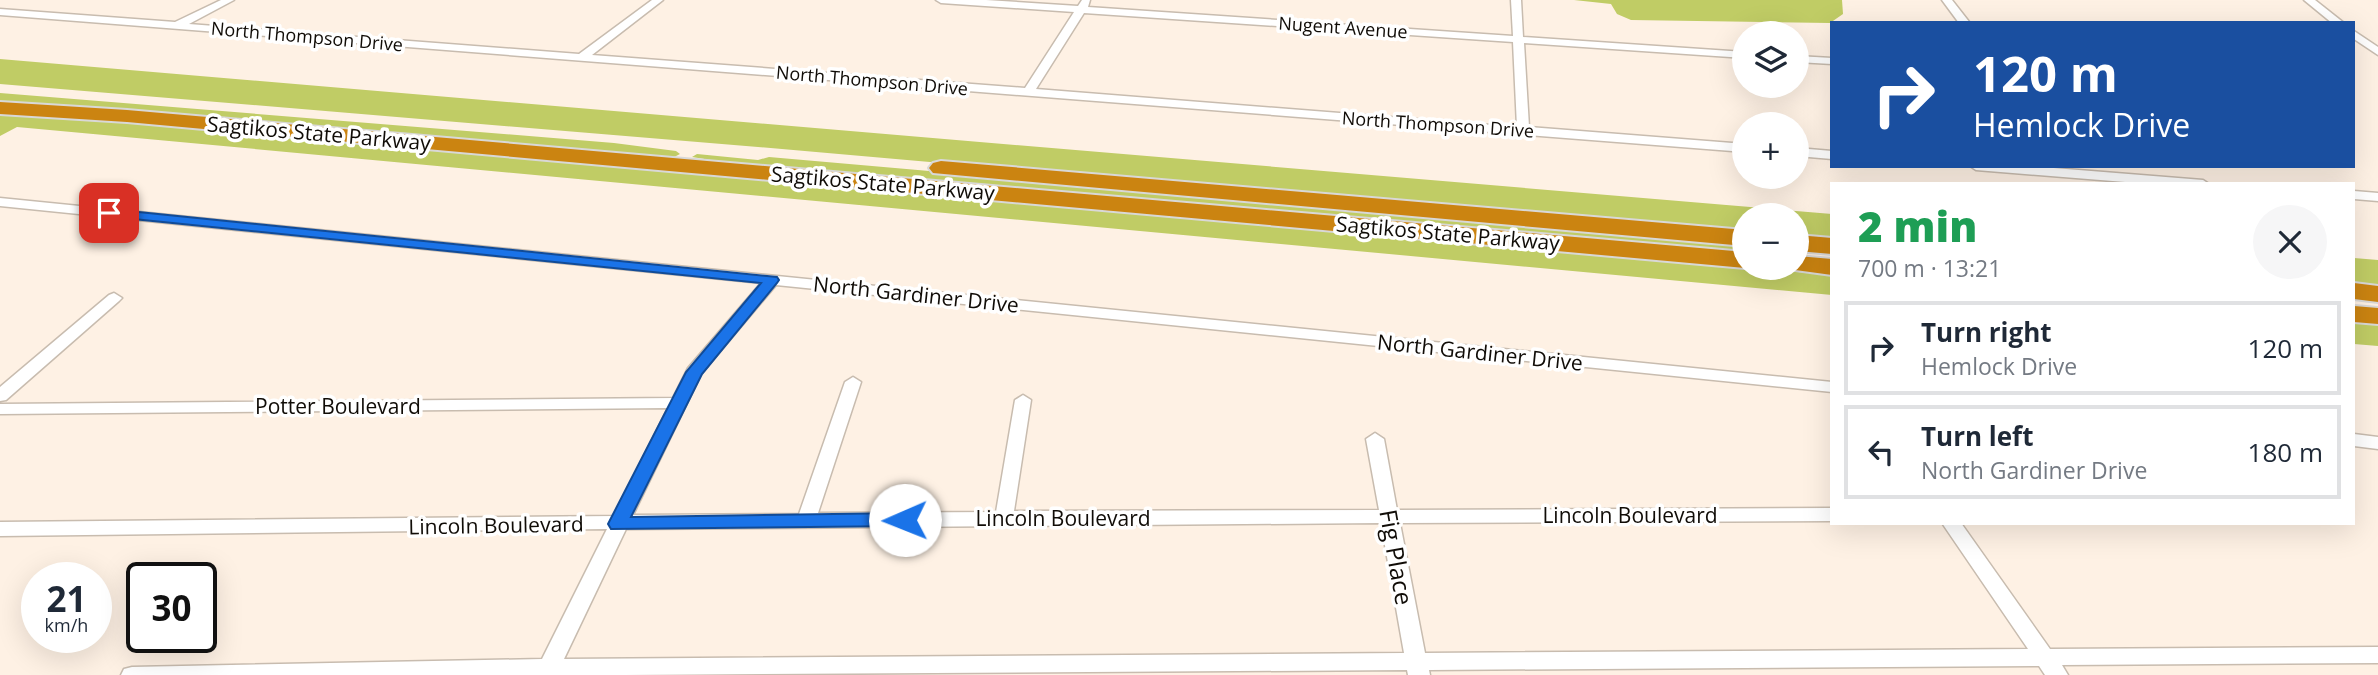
<!DOCTYPE html>
<html lang="en">
<head>
<meta charset="utf-8">
<style>
  :root { --surface:#fff; --page:#f6f6f7; --text:#1f2937; --muted:#747a83; --line:#e0e1e3 }
  body { margin:0; font-family:"Open Sans",sans-serif; background:var(--page); color:var(--text); height:100vh; display:flex; flex-direction:column; font-size:26px; white-space:nowrap }
  * { box-sizing:border-box; margin:0 }
  p { font-size:23px; color:var(--muted) }
  .icon { flex:none; width:38px; height:38px; fill:none; stroke:currentColor; stroke-width:2; stroke-linecap:round; stroke-linejoin:round }
  .map { position:relative; flex:1; overflow:hidden }
  .drawer { position:absolute; left:1830px; top:182px; width:525px; height:343px; display:flex; flex-direction:column; background:var(--surface); border-radius:0px; box-shadow:0 7px 28px #0002 }
  .drawer>* { flex:none }
  .top-card { position:absolute; left:1830px; top:21px; width:525px; height:147px; border-radius:0px; box-shadow:0 7px 28px #0002; background:#1a4fa0; color:#fff; overflow:hidden }
  .controls { position:absolute; left:1732px; top:21px; display:grid; gap:14px }
  .controls a { display:grid; place-items:center; width:77px; height:77px; border-radius:50%; background:var(--surface); box-shadow:0 7px 28px #0002; font-size:35px }
  .speed { position:absolute; left:21px; top:562px; display:flex; gap:14px; font-size:35px; font-weight:700; text-align:center }
  .speed>* { display:grid; place-content:center; width:91px; height:91px; border-radius:50%; background:var(--surface); box-shadow:0 7px 28px #0002; line-height:1 }
  .speed small { font-size:18px; font-weight:400 }
  .speed .limit { border:4px solid #111; border-radius:10px; background:#fff; color:#111 }
  .pin { position:absolute; display:grid; place-items:center; width:60px; height:60px; color:#fff; margin:-30px; border-radius:14px; box-shadow:0 4px 10px #0006 }
  .me { position:absolute; width:77px; margin:-38px; rotate:269deg; stroke-linejoin:round; filter:drop-shadow(0 0 5px #0008) }
  .turn { display:flex; align-items:center; gap:24px; height:147px; padding:0 28px; font-size:32px }
  .turn .icon { width:91px; height:91px; stroke-width:2.5 }
  .turn b { display:block; font-size:49px; line-height:60px }
  .round { display:grid; place-items:center; flex:none; width:74px; height:74px; border-radius:37px; background:var(--page) }
  .headline { display:flex; align-items:center; justify-content:space-between; height:119px; padding:0 28px }
  h1 { font-size:42px; font-weight:800; line-height:52px; color:#1e9e55 }
  ul { padding:0; list-style:none }
  li { display:flex; align-items:center; gap:21px; height:94px; margin:0 14px 10px; padding:0 14px; border:4px solid var(--line); border-radius:0px }
  li div { flex:1 }
  li b { display:block; font-size:26px }
  li em { font-style:normal }
  .map>svg:first-child { display:block }
</style>
</head>
<body>
<div class="map">
<svg width="2378" height="675" viewBox="0 0 2378 675">
  <rect width="100%" height="100%" fill="#fef1e4"/>
  <path fill="#c0cc65" d="M1574,0H1842L1843,14L1830,23L1631,20L1617,14L1611,4Z
    M0,59L1832,214V241L1797,238V215H1745V233L758,147L0,84Z
    M0,93L614,143L676,151L680,154L674,157L608,154L0,104Z
    M0,115L83,118L368,143L1832,275V295L17,127L0,136Z
    M697,154L758,160L769,157L1745,242V255L773,170L692,157Z
    M2354,258L2378,260V289L2354,287Z
    M2354,320L2378,322V346L2354,344Z"/>
  <g fill="none" stroke-linecap="round" stroke-linejoin="round">
    <defs>
      <path id="street" d="M221,0H234L189,24L579,54L652,0H663L592,55L1025,88L1074,12L941,3L936,0H986L1078,6L1082,0H1090L1088,7L1513,36L1511,0H1521L1523,37L1745,52V58L1524,43L1529,127L1745,144V152L0,15V9L175,22ZM1084,13L1513,42L1517,127L1036,89Z
        M1942,0H1952L1970,23H1959Z
        M2304,0H2315L2344,23H2332Z
        M2354,31L2378,47V55L2354,39Z
        M1797,56L1832,58V64L1797,62Z
        M1797,148L1832,151V159L1797,156Z
        M1970,166H2028L2203,180L2209,184H2150L1976,170Z
        M2354,191L2378,193V201L2354,199Z
        M0,198L1832,382V392L776,285L701,374L633,515L799,514L845,382L853,377L861,382L818,513L996,512L1015,400L1023,395L1031,400L1014,511L1379,510L1366,439L1375,433L1384,439L1397,510L1832,508V521L1400,523L1425,653L2028,649L1942,523H1961L2050,649L2378,647V663L2062,665L2068,675H2045L2039,666L1429,670L1430,675H1408L1407,670L625,675H121L124,669L132,667L542,659L607,529L0,536V522L614,516L668,408L0,414V404L673,398L688,368L761,283L0,206ZM1381,523L1404,653L564,659L626,529Z
        M114,293L122,298L119,301L6,400L0,401V387L109,295Z
        M2354,434L2378,437V449L2354,446Z"/>
      <path id="highway" d="M0,102L127,110L1745,252V268L127,122L0,114Z
        M941,161L1745,230V246L933,173L929,168L933,163Z
        M1797,235L1832,238V254L1797,251Z
        M1797,256L1832,259V275L1788,269L1787,268H1797Z
        M2354,283L2378,286V302L2354,299Z
        M2354,306L2378,308V324L2354,322Z"/>
    </defs>
    <use href="#street" stroke="#c8bcaf" stroke-width="3"/>
    <use href="#highway" stroke="#d9d8d7" stroke-width="4"/>
    <use href="#street" fill="#fff" fill-rule="evenodd"/>
    <use href="#highway" fill="#cb8411" fill-rule="evenodd"/>
  </g>
  <path fill="#1a73e8" stroke="#114b97" stroke-width="2" d="M109,209L777,277L779,280L777,283L702,374L631,517L905,513L912,515L914,520L912,524L905,526L611,529L608,524L686,372L761,283L104,216V210Z"/>
  <g text-anchor="middle" dominant-baseline="central" stroke-width="7" stroke-linejoin="round" paint-order="stroke">
    <g font-size="18" fill="#100c07" stroke="#fff">
      <text transform="translate(1343 27) rotate(4)">Nugent Avenue</text>
      <text transform="translate(307 36) rotate(5)">North Thompson Drive</text>
      <text transform="translate(872 80) rotate(5)">North Thompson Drive</text>
      <text transform="translate(1438 124) rotate(4)">North Thompson Drive</text>
    </g>
    <g font-size="21" fill="#100c07" stroke="#fff">
      <text transform="translate(319 133) rotate(5)">Sagtikos State Parkway</text>
      <text transform="translate(883 183) rotate(5)">Sagtikos State Parkway</text>
      <text transform="translate(1448 233) rotate(5)">Sagtikos State Parkway</text>
      <text transform="translate(916 294) rotate(6)">North Gardiner Drive</text>
      <text transform="translate(1480 352) rotate(6)">North Gardiner Drive</text>
      <text x="338" y="406">Potter Boulevard</text>
      <text x="1630" y="515">Lincoln Boulevard</text>
      <text x="1063" y="518">Lincoln Boulevard</text>
      <text transform="translate(496 525) rotate(-1)">Lincoln Boulevard</text>
    </g>
    <g font-size="24" fill="#100c07" stroke="#fff">
      <text transform="translate(1397 557) rotate(80)">Fig Place</text>
    </g>
  </g>
</svg>
<div class="controls">
<a><svg class="icon" aria-label="layers" viewBox="0 0 24 24"><path d="M12 4l9 5-9 5-9-5zM3 14l9 5 9-5"/></svg></a>
<a>+</a>
<a>−</a>
</div>
<div class="speed"><div>21<small>km/h</small></div><div class="limit">30</div></div>
<div class="pin" style="left:109px;top:213px;background:#d93025"><svg class="icon" aria-label="arrive" viewBox="0 0 24 24"><path d="M6 21V4h12l-3 4 3 4H6"/></svg></div>
<svg class="me" style="left:905px;top:520px" viewBox="-20 -20 40 40"><circle r="19" fill="#fff"/><path d="M0-13L10 11 0 6-10 11z" fill="#1a73e8"/></svg>
<div class="top-card">
<div class="turn"><svg class="icon" aria-label="right" viewBox="0 0 24 24"><path d="M7 20v-9h11M14 6l5 5-5 5"/></svg><div><b>120 m</b>Hemlock Drive</div></div>
</div>
<section class="drawer">
<div class="headline"><div><h1>2 min</h1><p>700 m · 13:21</p></div><a class="round"><svg class="icon" aria-label="close" viewBox="0 0 24 24"><path d="M6 6l12 12M18 6L6 18"/></svg></a></div>
<ul>
<li><svg class="icon" aria-label="right" viewBox="0 0 24 24"><path d="M7 20v-9h11M14 6l5 5-5 5"/></svg><div><b>Turn right</b><p>Hemlock Drive</p></div><em>120 m</em></li>
<li><svg class="icon" aria-label="left" viewBox="0 0 24 24"><path d="M17 20v-9H6M10 6l-5 5 5 5"/></svg><div><b>Turn left</b><p>North Gardiner Drive</p></div><em>180 m</em></li>
</ul>
</section>
</div>
</body>
</html>
